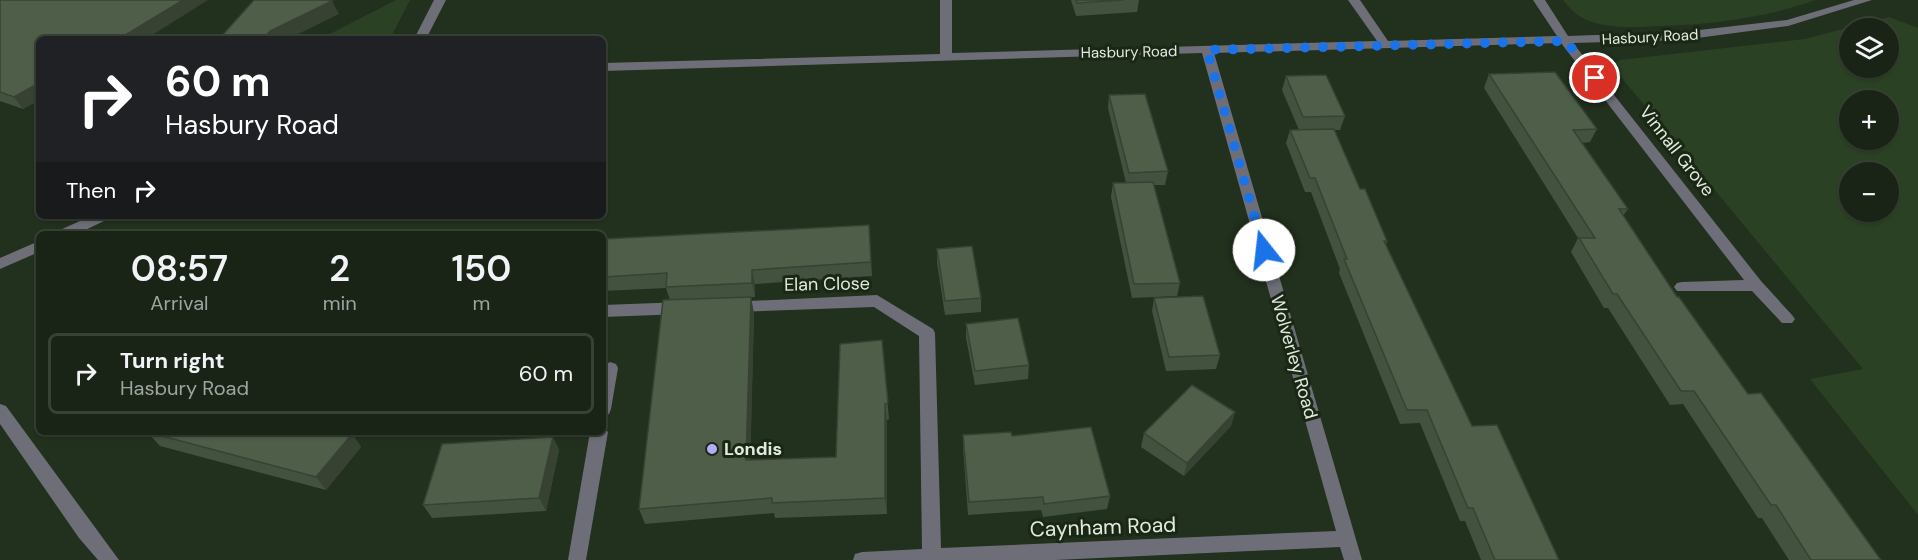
<!DOCTYPE html>
<html lang="en">
<head>
<meta charset="utf-8">
<style>
  :root { --surface:#1a2416; --page:#273023; --text:#f1f3f6; --muted:#9fa4a1; --line:#384135 }
  body { margin:0; font-family:"DM Sans",sans-serif; background:var(--page); color:var(--text); height:100vh; display:flex; flex-direction:column; font-size:22px; white-space:nowrap }
  * { box-sizing:border-box; margin:0 }
  p { font-size:20px; color:var(--muted) }
  .icon { flex:none; width:33px; height:33px; fill:none; stroke:currentColor; stroke-width:2; stroke-linecap:round; stroke-linejoin:round }
  .map { position:relative; flex:1; overflow:hidden }
  .details { position:absolute; left:36px; top:231px; width:570px; height:204px; display:flex; flex-direction:column; background:var(--surface); border-radius:9px; box-shadow:0 2px 4px #0004,0 0 0 2px var(--line) }
  .details>* { flex:none }
  .top-card { position:absolute; left:36px; top:36px; width:570px; height:183px; border-radius:9px; box-shadow:0 2px 4px #0004,0 0 0 2px var(--line); background:#202124; color:#fff; overflow:hidden }
  .controls { position:absolute; left:1839px; top:18px; display:grid; gap:12px }
  .controls a { display:grid; place-items:center; width:60px; height:60px; border-radius:50%; background:var(--surface); box-shadow:0 2px 4px #0004,0 0 0 2px var(--line); font-size:30px }
  .pin { position:absolute; display:grid; place-items:center; width:51px; height:51px; color:#fff; margin:-26px; border:3px solid #fff; border-radius:50%; box-shadow:0 2px 6px #0007 }
  .me { position:absolute; width:66px; margin:-33px; rotate:344deg; stroke-linejoin:round; filter:drop-shadow(0 0 4px #0008) }
  .turn { display:flex; align-items:center; gap:21px; height:126px; padding:0 30px; font-size:27px }
  .turn .icon { width:78px; height:78px; stroke-width:2.5 }
  .turn b { display:block; font-size:42px; line-height:51px }
  .then { display:flex; align-items:center; height:57px; padding:0 30px; background:#0003; gap:12px; font-size:22px }
  .eta { display:flex; justify-content:space-evenly; align-items:center; height:102px; text-align:center }
  .eta b { font-size:36px; font-weight:600; line-height:42px }
  ul { padding:0; list-style:none }
  li { display:flex; align-items:center; gap:18px; height:81px; margin:0 12px 9px; padding:0 18px; border:3px solid var(--line); border-radius:9px }
  li div { flex:1 }
  li b { display:block; font-size:22px }
  li em { font-style:normal }
  .map>svg:first-child { display:block }
</style>
</head>
<body>
<div class="map">
<svg width="1918" height="560" viewBox="0 0 1918 560">
  <rect width="100%" height="100%" fill="#22301e"/>
  <path fill="#2b4124" fill-rule="evenodd" d="M396,0H410L390,39H320Z
    M1563,0H1815C1765,18 1714,24 1661,26C1637,27 1614,29 1592,22C1579,18 1571,10 1563,0Z
    M1889,17L1918,28V515L1810,379L1863,369L1611,65L1620,60L1805,39ZM1850,28H1888V68H1850ZM1850,100H1888V140H1850ZM1850,172H1888V212H1850Z"/>
  <g fill="none" stroke-linecap="round" stroke-linejoin="round">
    <path fill="#6e6e79" fill-rule="evenodd" d="M434,0H446L426,39H414Z
      M940,0H952V53L1377,41L1348,0H1360L1388,41L1557,36L1533,0H1545L1568,36L1682,32L1787,20L1854,0H1872L1788,26L1682,40L1573,43L1761,281L1792,315L1795,319L1792,323H1782L1752,291H1677L1674,287L1677,283L1682,282L1744,280L1561,43L1214,53L1362,560H1344L1340,547L1055,560H853L855,554L862,552L922,549L919,336L874,307L734,312L729,310L726,306L729,302L877,295L933,329L935,333L941,548L1336,531L1202,53L603,71V63L940,54Z
      M91,216H110L108,219L77,234H58L60,230Z
      M39,241V252L0,269V258Z
      M683,302L688,304L691,308L688,312L683,314L603,317V305Z
      M610,362L616,364L618,368L611,409L609,414L603,416V366Z
      M0,404L6,406L119,560H98L79,538L0,424Z
      M603,426L608,432L586,560H568L590,432H603Z"/>
  </g>
  <path fill="#43513f" d="M0,0L39,39V100L23,109L0,101Z
    M1071,0H1139L1137,12L1076,16Z
    M1489,74L1597,129L1590,142L1582,143L1628,209L1623,216L1677,297L1748,394L1881,560H1789L1762,518H1758L1683,404L1670,405L1608,308H1604L1571,252L1578,238L1484,88Z
    M1286,76L1345,116L1340,130H1334L1360,189L1387,241L1386,245L1472,426L1559,560H1481L1465,521H1460L1420,423L1400,424L1339,273L1340,269L1311,192H1305L1286,143L1290,130H1299L1282,90Z
    M1109,95L1168,171L1165,185H1154L1180,283L1177,296L1132,298L1111,197L1113,183H1126L1108,108Z
    M869,225L872,276L755,284V297H751L754,314L750,460L836,457L882,340L889,419L887,420V514L775,518L774,513L645,524L639,509L670,300L666,288L603,291V243Z
    M937,249L981,298V312L945,315L937,263Z
    M1154,298L1220,355L1216,369L1166,371L1152,311Z
    M966,324L1029,365L1028,379L975,385L966,338Z
    M1235,412L1231,426L1184,476L1141,447L1144,433Z
    M147,432L352,434L361,447L326,490L160,446Z
    M963,435L1012,436L1110,496L1107,509L1043,517L1041,510L968,515L963,448Z
    M553,437L559,450L546,511L432,518L423,505Z"/>
  <path fill="#374233" d="M183,0H208L146,39H119Z
    M332,1L339,14L288,39H263L270,31Z
    M39,83V100L23,109L14,97Z
    M752,270L755,284V297L752,283Z
    M751,297L754,314L750,476L746,460Z
    M885,404L887,420V514L885,498Z
    M1235,412L1231,426L1184,476L1187,463Z
    M352,434L361,447L326,490L316,477Z
    M553,437L559,450L546,511L539,498Z"/>
  <path fill="#4e5e49" stroke="#374233" stroke-width="1.5" d="M0,0H183L119,39H39V83L14,97L0,92Z
    M254,0H327L332,1L270,31L263,39H219Z
    M1076,0H1124L1077,3Z
    M1555,72L1597,129L1573,130L1628,209H1619L1677,297H1679L1748,394L1761,393L1881,560H1811L1776,505H1771L1694,391H1681L1617,294H1613L1579,238H1595L1489,74Z
    M1326,75L1345,116L1303,117L1286,76Z
    M1145,94L1168,171L1129,173L1109,95Z
    M1334,129L1360,189H1365L1387,241H1384L1472,426L1497,425L1559,560H1495L1473,508H1468L1427,410H1407L1344,259H1347L1315,178H1310L1290,130Z
    M1153,182L1180,283L1134,284L1113,183Z
    M869,225L871,262L752,270V283L666,287L667,273L603,277L604,239Z
    M972,246L981,298L945,301L937,249Z
    M1203,296L1220,355L1169,357L1154,298Z
    M751,297L746,460L836,457L840,344L882,340L888,403L885,404V498L772,503V498L639,509L663,300Z
    M1018,318L1029,365L975,371L966,324Z
    M1192,385L1235,412L1187,463L1144,433Z
    M1091,427L1110,496L1044,504L1043,497L969,502L963,435L1011,432L1012,436Z
    M147,432H345L352,434L316,477Z
    M553,437L539,498L423,505L442,444Z"/>
  <g fill="none" stroke-linecap="round" stroke-linejoin="round">
    <path stroke="#1a73e8" stroke-width="10" stroke-dasharray="0 18" d="M1264,250L1207,50L1566,41L1595,78"/>
  </g>
  <circle fill="#b5acf8" stroke="#192714" stroke-width="2" cx="712" cy="449" r="6"/>
  <g text-anchor="middle" dominant-baseline="central" stroke-width="6" stroke-linejoin="round" paint-order="stroke">
    <g font-size="15" fill="#e1eade" stroke="#192714">
      <text transform="translate(1650 37) rotate(-3)">Hasbury Road</text>
      <text transform="translate(1129 52) rotate(-1)">Hasbury Road</text>
    </g>
    <g font-size="18" fill="#e1eade" stroke="#192714">
      <text transform="translate(1677 151) rotate(52)">Vinnall Grove</text>
      <text transform="translate(827 284) rotate(-1)">Elan Close</text>
      <text transform="translate(1294 357) rotate(74)">Wolverley Road</text>
    </g>
    <g font-size="18" font-weight="bold" fill="#e1eade" stroke="#192714" text-anchor="start">
      <text x="724" y="449">Londis</text>
    </g>
    <g font-size="21" fill="#e1eade" stroke="#192714">
      <text transform="translate(1103 527) rotate(-2)">Caynham Road</text>
    </g>
  </g>
</svg>
<div class="controls">
<a><svg class="icon" aria-label="layers" viewBox="0 0 24 24"><path d="M12 4l9 5-9 5-9-5zM3 14l9 5 9-5"/></svg></a>
<a>+</a>
<a>−</a>
</div>
<div class="pin" style="left:1595px;top:78px;background:#d93025"><svg class="icon" aria-label="arrive" viewBox="0 0 24 24"><path d="M6 21V4h12l-3 4 3 4H6"/></svg></div>
<svg class="me" style="left:1264px;top:250px" viewBox="-20 -20 40 40"><circle r="19" fill="#fff"/><path d="M0-13L10 11 0 6-10 11z" fill="#1a73e8"/></svg>
<div class="top-card">
<div class="turn"><svg class="icon" aria-label="right" viewBox="0 0 24 24"><path d="M7 20v-9h11M14 6l5 5-5 5"/></svg><div><b>60 m</b>Hasbury Road</div></div>
<div class="then">Then<svg class="icon" aria-label="right" viewBox="0 0 24 24"><path d="M7 20v-9h11M14 6l5 5-5 5"/></svg></div>
</div>
<section class="details">
<div class="eta">
<div><b>08:57</b><p>Arrival</p></div>
<div><b>2</b><p>min</p></div>
<div><b>150</b><p>m</p></div>
</div>
<ul>
<li><svg class="icon" aria-label="right" viewBox="0 0 24 24"><path d="M7 20v-9h11M14 6l5 5-5 5"/></svg><div><b>Turn right</b><p>Hasbury Road</p></div><em>60 m</em></li>
</ul>
</section>
</div>
</body>
</html>
